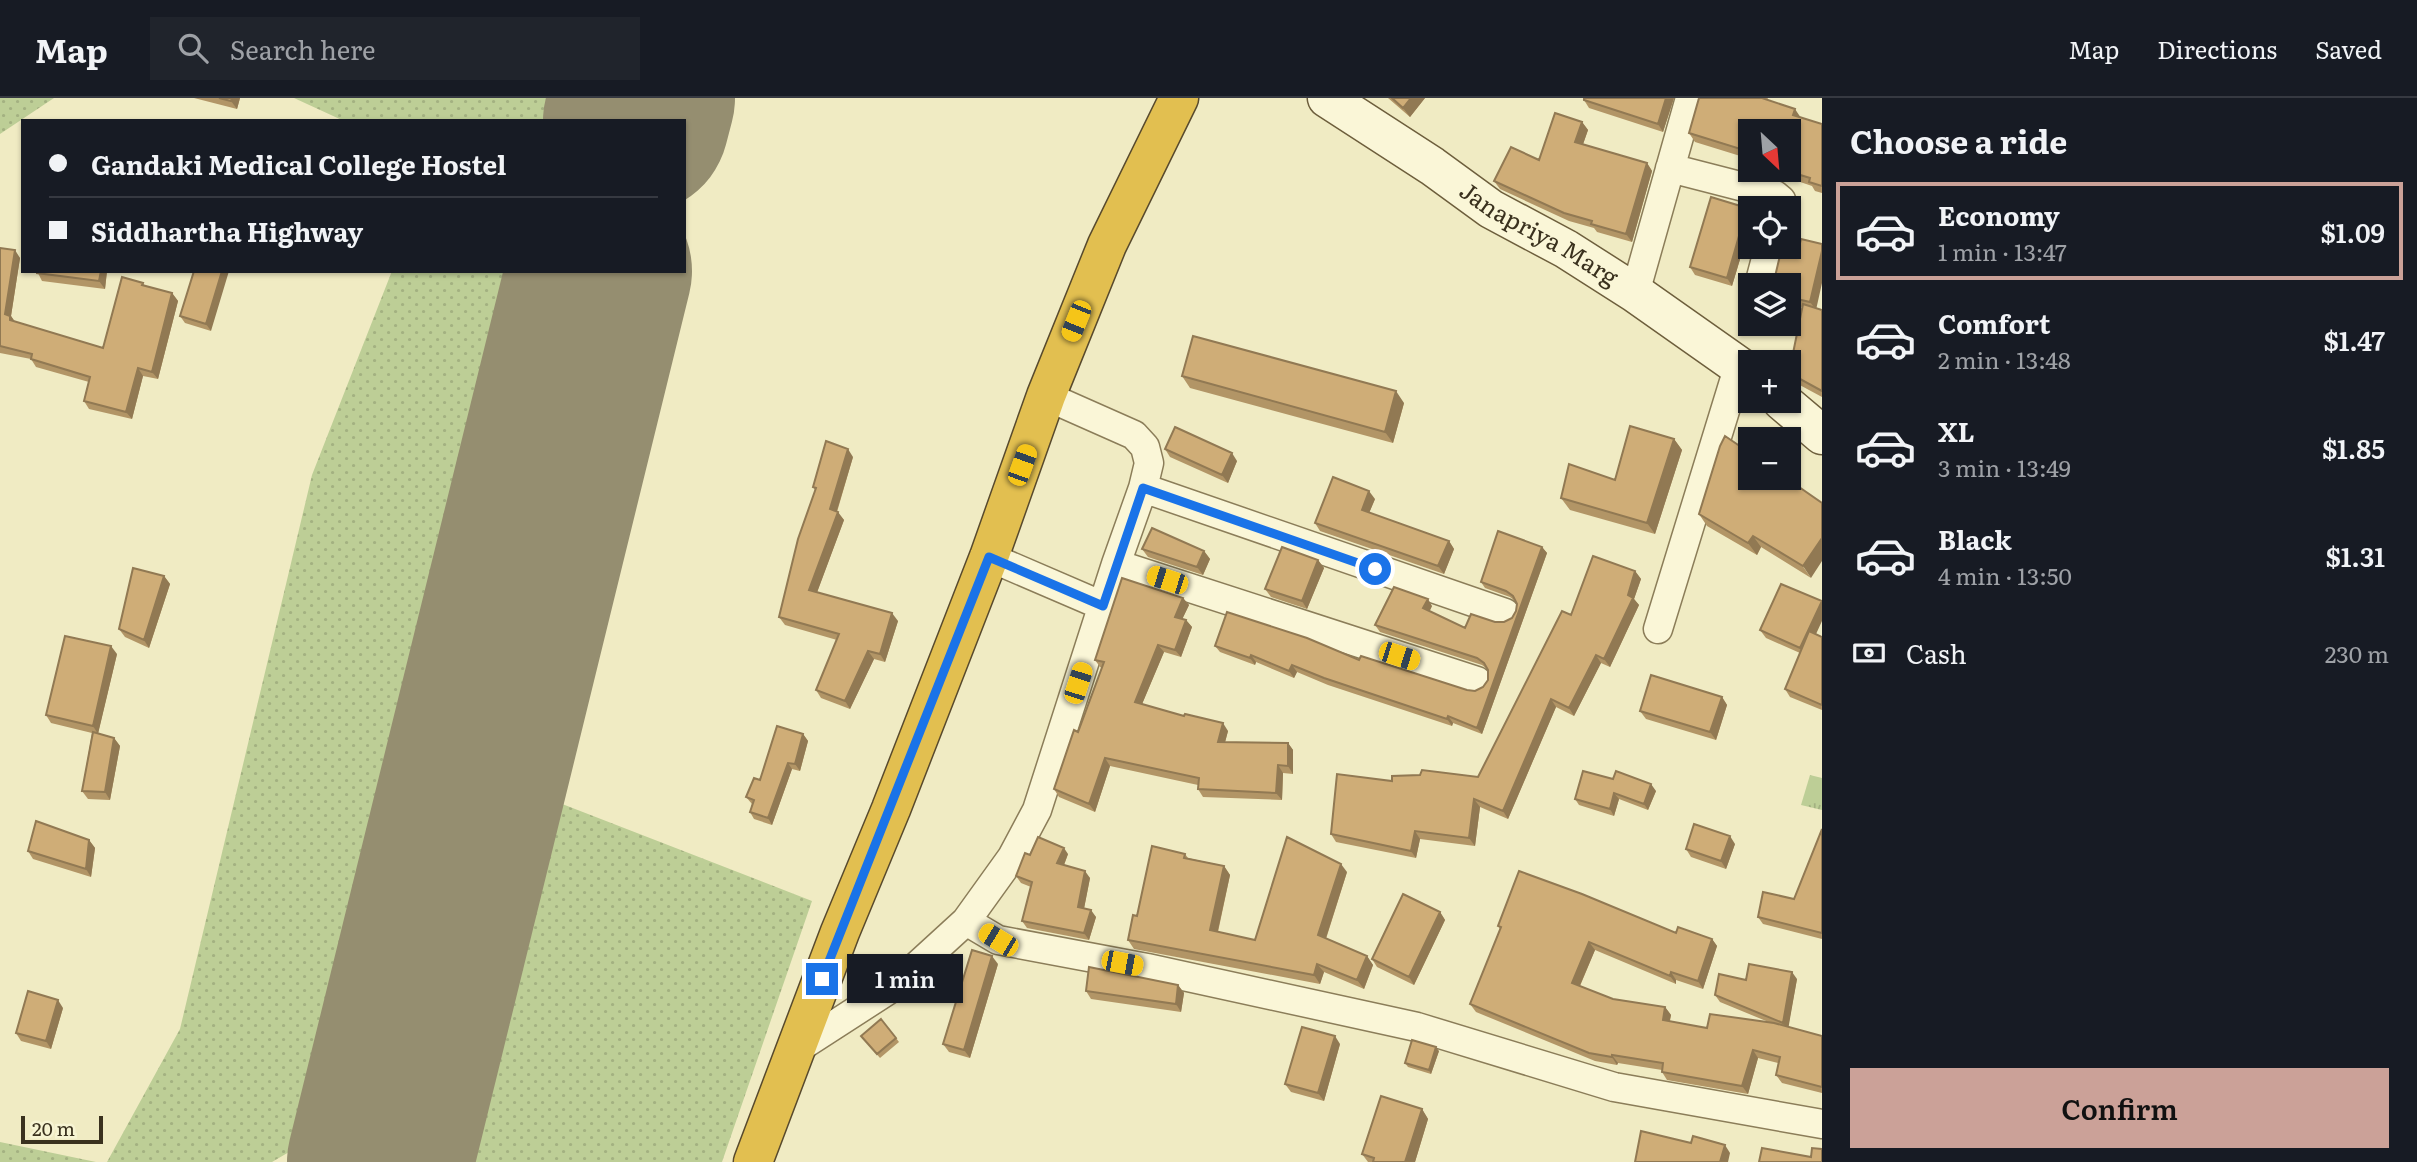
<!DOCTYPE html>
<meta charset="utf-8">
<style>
:root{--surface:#171b24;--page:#20242c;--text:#f1f3f6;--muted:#9ea1a6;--line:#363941;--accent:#cba198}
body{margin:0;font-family:Literata,serif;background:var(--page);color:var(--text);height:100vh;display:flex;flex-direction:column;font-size:26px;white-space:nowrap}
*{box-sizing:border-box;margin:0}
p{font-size:23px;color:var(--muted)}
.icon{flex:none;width:38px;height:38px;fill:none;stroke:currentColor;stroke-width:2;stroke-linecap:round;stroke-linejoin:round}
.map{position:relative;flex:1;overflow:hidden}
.side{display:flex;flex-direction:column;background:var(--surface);width:595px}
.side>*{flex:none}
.top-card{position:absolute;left:21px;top:21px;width:665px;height:154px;border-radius:0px;box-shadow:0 2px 5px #0004;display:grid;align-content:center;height:154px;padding:0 28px;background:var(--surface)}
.needle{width:46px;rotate:154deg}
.fabs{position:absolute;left:1738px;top:21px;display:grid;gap:14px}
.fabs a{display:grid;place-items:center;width:63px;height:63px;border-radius:0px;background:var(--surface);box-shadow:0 2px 5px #0004;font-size:35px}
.scale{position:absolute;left:21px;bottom:18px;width:82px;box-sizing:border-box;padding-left:7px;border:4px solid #3a311e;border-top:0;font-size:19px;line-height:24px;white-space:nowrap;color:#3a311e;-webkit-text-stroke:5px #f7f4d3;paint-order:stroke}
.end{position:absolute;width:32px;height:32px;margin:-16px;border:9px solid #1a73e8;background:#fff;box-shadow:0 0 0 4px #fff}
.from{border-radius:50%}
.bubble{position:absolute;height:49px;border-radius:0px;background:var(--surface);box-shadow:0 2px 5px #0004;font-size:23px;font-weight:600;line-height:49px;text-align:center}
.car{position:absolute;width:21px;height:42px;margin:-21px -10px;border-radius:9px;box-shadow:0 0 5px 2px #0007;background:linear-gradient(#f5c518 24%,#345 0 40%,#f5c518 0 76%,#345 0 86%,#f5c518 0)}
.top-card b{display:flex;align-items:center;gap:24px;height:66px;font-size:26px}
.top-card b+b{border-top:2px solid var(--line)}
.top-card i{width:18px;height:18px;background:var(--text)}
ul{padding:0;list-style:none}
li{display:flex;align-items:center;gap:21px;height:98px;margin:0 14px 10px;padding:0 14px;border:4px solid transparent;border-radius:0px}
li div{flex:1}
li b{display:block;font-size:26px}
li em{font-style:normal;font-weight:600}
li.on{border-color:var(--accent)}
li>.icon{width:63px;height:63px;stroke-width:1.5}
h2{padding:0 28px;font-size:32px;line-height:84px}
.pay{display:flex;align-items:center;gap:18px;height:77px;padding:0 28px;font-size:26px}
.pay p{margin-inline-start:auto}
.primary-button{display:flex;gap:14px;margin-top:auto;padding:14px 28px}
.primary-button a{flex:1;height:80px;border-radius:0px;background:var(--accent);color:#111;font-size:28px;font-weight:600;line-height:80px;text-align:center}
header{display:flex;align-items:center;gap:42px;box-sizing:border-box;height:98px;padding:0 35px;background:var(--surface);border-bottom:2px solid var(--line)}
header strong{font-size:33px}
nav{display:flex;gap:38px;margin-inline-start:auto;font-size:24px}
.search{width:490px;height:63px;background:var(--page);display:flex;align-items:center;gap:18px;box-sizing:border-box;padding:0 24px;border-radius:0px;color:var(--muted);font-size:26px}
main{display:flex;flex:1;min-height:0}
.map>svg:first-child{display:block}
.grass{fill:url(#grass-dots)}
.park{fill:url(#park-tufts)}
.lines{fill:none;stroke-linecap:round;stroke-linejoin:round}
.taxiway{stroke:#958e70;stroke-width:75}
.runway{stroke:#958e70;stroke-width:186}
.street-casing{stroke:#8b7d59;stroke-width:31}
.secondary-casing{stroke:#6d5e3c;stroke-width:41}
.highway-casing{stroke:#584a2d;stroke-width:41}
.street{stroke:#faf6d7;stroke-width:28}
.secondary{stroke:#faf6d7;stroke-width:38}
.highway{stroke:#e2bf50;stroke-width:38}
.wall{fill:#b29566}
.shaded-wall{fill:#917953}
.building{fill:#cfad77;stroke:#917953;stroke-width:2}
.route{stroke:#1a73e8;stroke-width:9}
.labels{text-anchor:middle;stroke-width:7;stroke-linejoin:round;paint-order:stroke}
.street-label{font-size:24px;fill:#3a311e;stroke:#f7f4d3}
</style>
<header>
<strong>Map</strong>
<div class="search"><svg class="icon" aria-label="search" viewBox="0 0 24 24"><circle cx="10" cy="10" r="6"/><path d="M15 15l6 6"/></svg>Search here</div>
<nav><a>Map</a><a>Directions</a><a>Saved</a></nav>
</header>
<main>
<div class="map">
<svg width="1822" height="1064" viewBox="0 0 1822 1064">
<defs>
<pattern id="grass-dots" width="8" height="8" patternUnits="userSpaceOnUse" patternTransform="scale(1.75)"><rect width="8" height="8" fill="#bdce96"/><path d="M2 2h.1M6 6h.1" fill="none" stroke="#a3b181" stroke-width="1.8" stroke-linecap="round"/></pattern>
<pattern id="park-tufts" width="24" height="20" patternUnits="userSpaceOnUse" patternTransform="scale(1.75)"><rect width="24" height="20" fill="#bdce96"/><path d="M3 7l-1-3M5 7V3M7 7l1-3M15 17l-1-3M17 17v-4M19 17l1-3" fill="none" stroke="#a3b181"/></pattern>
</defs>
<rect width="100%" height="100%" fill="#f0ebc3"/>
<!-- grass -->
<path class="grass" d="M0 0H54L0 36Z
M294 0H567L561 23H344Z
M392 173H523L301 1047 272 1064H107L180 931 312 377Z
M539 697 812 803 722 1064H449Z
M0 1044 96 1064H0Z"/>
<!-- park -->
<path class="park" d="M1810 677 1822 680V712L1801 707Z"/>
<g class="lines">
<!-- taxiway -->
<path class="taxiway" d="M348 1064 363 1050 393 1009"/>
<!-- runway -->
<path class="runway" d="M636 23 642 0
M380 1064 599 173"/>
<!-- street casing -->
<g class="street-casing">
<path id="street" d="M1670 70 1775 97 1781 102 1780 110
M1759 187 1769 149
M1635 195 1690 0
M1143 390 1505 515
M989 459 1103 508
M1116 466 1477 583
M1658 531 1739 267
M966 823 998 842 1147 870 1417 929 1614 989 1822 1026
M797 951 896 887 966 823 1012 759 1037 712 1116 466 1143 390 1149 365 1145 349 1134 337 1046 298"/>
</g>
<!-- secondary casing -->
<g class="secondary-casing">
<g id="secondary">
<path id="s1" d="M1327 0 1432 68 1491 111 1566 151 1635 195 1750 276"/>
<path d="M1782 303 1822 337"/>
</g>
</g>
<!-- highway casing -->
<g class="highway-casing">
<path id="highway" d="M753 1064 840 834 891 711 989 459 1046 298 1107 147 1179 0"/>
</g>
<!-- street -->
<use href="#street" class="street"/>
<!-- secondary -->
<use href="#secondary" class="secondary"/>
<!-- highway -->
<use href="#highway" class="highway"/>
</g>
<!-- wall -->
<path class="wall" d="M194 0H240L237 11Z
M1388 0H1425L1410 19Z
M1674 0 1663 34 1589 10 1584 2Z
M1699 0H1768L1767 2 1800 20 1822 26V95L1815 93 1812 88 1771 74 1769 72H1788L1750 33V61L1695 44 1689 35Z
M1582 24 1588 32 1583 46 1647 65 1652 73 1632 144 1597 134 1594 130 1569 123 1500 91 1494 83 1539 62Z
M1747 110 1750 113V128L1732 188 1695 177 1690 169Z
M1782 149 1816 210 1822 212V299L1796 285 1789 275 1802 209 1788 205V187Z
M0 150 20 160 11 218 14 223 103 250 143 185 145 188 172 195 178 203 158 281 143 278 132 321 89 311 84 303 89 284 36 269 31 261 0 255Z
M37 173H107L105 191 42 183Z
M194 173 211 233 185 225 180 218Z
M1182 278 1404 305 1393 345 1190 290Z
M1674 341 1682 352 1655 436 1570 412 1561 400 1615 382Z
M1720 348 1811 480 1761 449 1757 457 1707 428 1699 416Z
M1165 351 1237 363 1228 385 1170 359Z
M853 359 837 414 844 422 817 494 898 523 885 564 874 561 850 611 821 600 816 592 837 542 785 527 779 519 815 392 813 389Z
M1375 401 1369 415 1449 443 1454 451 1444 476 1320 433 1315 425Z
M1542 449 1547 455 1482 636 1453 625 1452 628 1328 587 1297 574 1294 580 1256 564 1255 567 1220 554 1215 548 1359 562 1467 592 1475 593 1483 589 1488 582 1487 571 1482 567 1380 534 1375 527 1432 508 1429 513 1465 530 1495 524H1504L1512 520 1516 513 1517 506 1515 503 1510 499 1485 490 1481 484Z
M1142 451 1204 453 1210 461 1203 477 1148 459Z
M1318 462 1324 470 1307 511 1271 499 1265 491Z
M1635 473 1641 481 1634 501 1639 507 1610 569 1601 565 1574 618 1556 609 1508 721 1480 709 1475 748 1420 741 1416 760 1336 744 1331 736 1392 683 1478 679 1571 517Z
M164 478 170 486 149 550 125 539 119 531Z
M1183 500 1189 507 1182 521 1186 522 1192 529 1181 559 1164 554 1142 606 1228 633 1225 644 1288 645 1293 652V676L1283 675 1282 702 1203 699 1198 691V687L1110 668 1095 714 1059 699 1054 691 1078 634 1102 570 1100 569 1095 562Z
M1760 532 1816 536 1822 539V612L1790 599 1785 591 1800 555 1766 540Z
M117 556 98 635 114 640 120 648 110 702 88 701 82 693 92 635 51 625 46 617Z
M1722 599 1727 607 1716 642 1646 621 1640 613Z
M803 636 808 643 800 673 792 671 772 727 754 721 750 714 752 706 746 699 760 682Z
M1583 673 1656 693 1648 712 1619 701 1614 718 1579 707 1575 701Z
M1822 731V841L1763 826 1758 819 1794 801Z
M89 742 95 750 91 779 33 761 28 753Z
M1735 746 1726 771 1691 759 1686 751Z
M1068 756 1064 767 1090 780 1084 810 1096 819 1089 842 1027 830 1022 823 1031 789 1021 785 1016 778 1030 757Z
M1185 756 1188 760 1224 768 1230 777 1218 834 1255 842 1347 774 1326 841 1367 858 1373 867 1364 891 1324 874 1320 886 1134 851 1128 842 1137 818Z
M1440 814 1445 822 1414 887 1377 869 1372 861Z
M1498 828 1676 835 1712 841 1717 848 1703 891 1676 882V886L1595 852 1580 888 1613 901 1665 909 1671 917 1670 923 1707 930 1771 925 1720 904 1715 897 1746 882 1797 881 1788 929 1822 938V995L1782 985 1776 977 1778 965 1758 960 1748 996 1667 982 1662 974V972L1618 965 1617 967 1595 963 1476 914 1470 906 1500 831Z
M998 866 970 960 949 954 943 946Z
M1178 887 1184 895 1181 914 1091 901 1086 893Z
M63 910 51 951 21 943 16 935Z
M861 938 896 940 899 944 880 960Z
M1340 946 1324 1003 1291 994 1285 986Z
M1439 953 1431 976 1408 969 1405 965Z
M1422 1011 1428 1021 1415 1064H1368L1362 1056Z"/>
<!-- shaded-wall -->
<path class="shaded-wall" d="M232 0H240L237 11 231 3Z
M1411 0H1425L1410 19 1403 10Z
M1666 0H1674L1663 34 1658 26Z
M1795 11 1801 20 1793 17Z
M1582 24 1588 32 1581 52 1575 44Z
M1647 65 1652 73 1632 144 1626 136Z
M1747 110 1750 113V128L1732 188 1727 180Z
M15 152 20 160 11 218 16 225 10 222 5 216Z
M1822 153V185L1816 212 1810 204Z
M101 173H107L105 191 99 183Z
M222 173H229L211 233 206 226Z
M172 195 178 203 158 281 152 274Z
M138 270 143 278 132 321 126 314Z
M1396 293 1404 305 1393 345 1385 334Z
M1674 341 1682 352 1655 436 1647 425Z
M848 351 853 359 835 419 830 411Z
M1232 355 1237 363 1228 385 1222 377Z
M1369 393 1375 401 1367 420 1362 412Z
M838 414 844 422 815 500 809 492Z
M1753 438 1761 449 1757 457 1748 445Z
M1822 440V463L1811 480 1803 468Z
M1449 443 1454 451 1444 476 1438 468Z
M1542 449 1547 455 1482 636 1477 630Z
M1204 453 1210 461 1203 477 1197 469Z
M1318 462 1324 470 1307 511 1302 503Z
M1635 473 1641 481 1634 501 1639 507 1610 569 1604 561Z
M164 478 170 486 149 550 144 542Z
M1183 500 1189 507 1180 526 1175 519Z
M1428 501 1432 508 1428 517 1423 510Z
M1822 503V523L1806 558 1800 550Z
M892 515 898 523 885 564 880 556Z
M1186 522 1192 529 1181 559 1175 552Z
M1158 547 1164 554 1140 611 1135 604Z
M111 548 117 556 98 636 93 628Z
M868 553 874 561 850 611 845 603Z
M1251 557 1256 564 1255 567 1250 560Z
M1596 557 1601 565 1574 618 1569 610Z
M1292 567 1297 574 1294 580 1289 573Z
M1722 599 1727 607 1716 642 1710 634Z
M1551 601 1556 609 1508 721 1503 713Z
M1448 618 1453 625 1452 628 1447 621Z
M1223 625 1228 633 1223 652 1218 644Z
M803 636 808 643 800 673 795 666Z
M114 640 120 648 110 702 105 694Z
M1288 645 1293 652V676L1288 668Z
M1105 660 1110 668 1095 714 1089 706Z
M788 665 792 671 772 727 768 720Z
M1278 667 1283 675 1282 702 1276 695Z
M1651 686 1656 693 1648 712 1644 706Z
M1614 695 1619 701 1614 718 1610 711Z
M1474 701 1480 709 1475 748 1469 740Z
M1415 733 1420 741 1416 760 1411 753Z
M1730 738 1735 746 1726 771 1721 763Z
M89 742 95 750 91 779 86 771Z
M1064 750 1068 756 1062 772 1057 765Z
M1341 766 1347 774 1324 846 1318 837Z
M1224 768 1230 777 1216 841 1210 832Z
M1085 773 1090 780 1083 816 1078 809Z
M1091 812 1096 819 1089 842 1084 835Z
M1440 814 1445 822 1414 887 1409 879Z
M1712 841 1717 848 1703 891 1698 883Z
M1589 844 1595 852 1578 892 1572 885Z
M992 858 998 866 970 960 964 952Z
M1367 858 1373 867 1364 891 1357 882Z
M1317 866 1324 874 1320 886 1314 877Z
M1671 874 1676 882V886L1670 878Z
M1792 874 1797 881 1788 932 1783 925Z
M1178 887 1184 895 1181 914 1176 906Z
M58 902 63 910 51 951 46 943Z
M1665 909 1671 917 1668 929 1663 922Z
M1335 938 1340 946 1324 1003 1318 995Z
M1436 949 1439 953 1431 976 1429 972Z
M1753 952 1758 960 1748 996 1742 988Z
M1612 957 1618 965 1617 967 1612 959Z
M1422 1011 1428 1021 1415 1064H1405Z
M1725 1047 1730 1055 1728 1064H1720Z"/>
<!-- building -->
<path class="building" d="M219 0H232L231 3Z
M1392 0H1411L1403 10Z
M1584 0H1666L1658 26 1584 2Z
M1699 0H1762L1795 11 1793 17 1822 26V88L1809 84 1810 80 1784 72H1788V33H1750V54L1689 35Z
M1555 15 1582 24 1575 44 1647 65 1626 136 1591 126 1592 123 1564 115 1494 83 1511 49 1539 62Z
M1711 99 1747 110 1727 180 1690 169Z
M1801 141 1822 146V153L1810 204 1788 199V187H1773L1782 149 1798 153Z
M0 150 15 152 5 216 10 218V222L103 250 122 179 143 185 142 187 172 195 152 274 138 270 126 314 84 303 90 279 31 261 32 256 0 248Z
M37 173H101L99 183 37 175Z
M194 173H222L206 226 180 218Z
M1803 206 1822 212V293L1789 275Z
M1193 238 1396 293 1385 334 1182 278Z
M1630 328 1674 341 1647 425 1561 400 1569 366 1615 382Z
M1175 329 1232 355 1222 377 1165 351Z
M1725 338 1750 355V380H1786L1822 405V440L1803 468 1753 438 1748 445 1699 416 1720 348Z
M826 343 848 351 830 411 838 414 809 492 892 515 880 556 868 553 845 603 816 592 839 536 779 519 798 441 816 390 813 389Z
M1333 379 1369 393 1362 412 1449 443 1438 468 1315 425Z
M1152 430 1204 453 1197 469 1142 451Z
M1498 433 1542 449 1477 630 1448 618 1447 621 1324 580 1292 567 1289 573 1251 557 1250 560 1215 548 1227 514 1307 540 1359 562 1361 558 1467 592 1475 593 1483 589 1488 582V572L1484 565 1477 560 1375 527 1394 489 1428 501 1423 510 1465 530 1471 516 1495 524H1504L1512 520 1516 513 1517 506 1513 498 1506 493 1481 484Z
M1282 449 1318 462 1302 503 1265 491Z
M1593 458 1635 473 1628 497 1633 500 1604 561 1596 557 1569 610 1551 601 1503 713 1474 701 1469 740 1415 733 1411 753 1331 736 1337 676 1392 683V678L1420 677 1422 672 1478 679 1562 513 1571 517Z
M133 470 164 478 144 542 119 531Z
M1122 480 1183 500 1175 519 1186 522 1175 552 1158 547 1135 604 1184 618 1185 616 1223 625 1218 644 1288 645V668L1278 667 1276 695 1198 691 1199 680 1105 660 1089 706 1054 691 1074 632 1078 634 1104 564 1095 562Z
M1781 486 1822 503 1800 550 1760 532Z
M1809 533 1822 539V607L1785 591Z
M65 538 111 548 93 628 46 617Z
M1651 577 1722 599 1710 634 1640 613Z
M777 628 803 636 795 666 788 665 768 720 750 714 754 702 746 699 754 680 760 682Z
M93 634 114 640 105 694 82 693Z
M1583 673 1613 681 1616 673 1651 686 1644 706 1614 695 1610 711 1575 701Z
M36 723 89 742 86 771 28 753Z
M1694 726 1730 738 1721 763 1686 751Z
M1822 731V835L1758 819 1763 794 1794 801Z
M1038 739 1064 750 1057 765 1085 773 1078 809 1091 812 1084 835 1022 823 1032 784 1016 778 1025 755 1030 757Z
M1287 739 1341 766 1318 837 1367 858 1357 882 1317 866 1314 877 1128 842 1133 817 1137 818 1152 748 1185 756 1184 760 1224 768 1210 832 1255 842Z
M1519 773 1582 796 1676 835 1678 829 1712 841 1698 883 1671 874 1670 878 1589 844 1572 885 1613 901 1665 909 1663 922 1707 930 1710 916 1774 925 1822 938V989L1776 977 1780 959 1753 952 1742 988 1662 974 1663 965 1612 957V959L1589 955 1470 906 1501 829 1498 828Z
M1403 796 1440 814 1409 879 1372 861Z
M972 852 992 858 964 952 943 946Z
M1749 866 1792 874 1783 925 1715 897 1719 876 1746 882Z
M1089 869 1178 887 1176 906 1086 893Z
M28 893 58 902 46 943 16 935Z
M881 921 896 940 877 956 861 938Z
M1302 929 1335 938 1318 995 1285 986Z
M1412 942 1436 949 1429 972 1405 965Z
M1381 998 1422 1011 1405 1064H1373L1374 1060 1362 1056Z
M1641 1033 1691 1045 1693 1038 1725 1047 1720 1064H1635Z
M1762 1050 1811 1059 1812 1050 1822 1051V1064H1759Z"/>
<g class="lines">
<!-- route -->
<path class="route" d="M822 881 989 459 1103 508 1143 390 1375 471"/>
</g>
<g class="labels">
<!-- street labels -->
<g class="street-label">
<text dy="8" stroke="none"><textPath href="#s1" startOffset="252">Janapriya Marg</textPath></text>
</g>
</g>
</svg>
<div class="fabs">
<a><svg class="needle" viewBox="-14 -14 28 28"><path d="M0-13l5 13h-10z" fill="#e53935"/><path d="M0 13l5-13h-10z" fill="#9ea1a6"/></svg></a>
<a><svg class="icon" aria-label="locate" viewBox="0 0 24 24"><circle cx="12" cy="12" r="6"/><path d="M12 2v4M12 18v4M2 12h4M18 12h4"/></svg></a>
<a><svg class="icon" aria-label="layers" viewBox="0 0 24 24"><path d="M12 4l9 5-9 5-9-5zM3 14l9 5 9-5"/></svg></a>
<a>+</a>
<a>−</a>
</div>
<div class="scale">20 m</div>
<i class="end from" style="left:1375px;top:471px"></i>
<i class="end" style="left:822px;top:881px"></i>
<div class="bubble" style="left:847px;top:856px;width:116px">1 min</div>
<i class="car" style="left:1076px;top:223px;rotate:202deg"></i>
<i class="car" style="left:1022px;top:367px;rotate:20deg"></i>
<i class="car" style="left:1167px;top:482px;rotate:288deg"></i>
<i class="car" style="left:1399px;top:558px;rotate:108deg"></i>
<i class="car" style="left:1078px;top:585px;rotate:18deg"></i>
<i class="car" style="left:998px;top:842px;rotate:301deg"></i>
<i class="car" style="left:1122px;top:865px;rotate:101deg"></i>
<div class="top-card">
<b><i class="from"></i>Gandaki Medical College Hostel</b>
<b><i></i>Siddhartha Highway</b>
</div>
</div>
<section class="side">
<h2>Choose a ride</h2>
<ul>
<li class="on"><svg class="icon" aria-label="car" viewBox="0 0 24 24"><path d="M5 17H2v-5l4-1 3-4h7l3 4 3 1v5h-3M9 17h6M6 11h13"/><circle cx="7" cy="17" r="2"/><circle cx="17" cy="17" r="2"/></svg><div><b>Economy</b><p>1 min · 13:47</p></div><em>$1.09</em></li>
<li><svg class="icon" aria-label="car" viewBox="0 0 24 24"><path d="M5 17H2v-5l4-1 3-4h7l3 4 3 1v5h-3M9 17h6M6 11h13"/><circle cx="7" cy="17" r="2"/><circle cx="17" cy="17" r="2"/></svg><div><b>Comfort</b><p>2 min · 13:48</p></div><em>$1.47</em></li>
<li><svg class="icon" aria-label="car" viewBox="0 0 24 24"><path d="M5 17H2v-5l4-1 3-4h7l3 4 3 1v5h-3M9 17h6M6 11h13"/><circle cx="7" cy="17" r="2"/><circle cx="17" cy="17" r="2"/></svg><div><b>XL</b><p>3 min · 13:49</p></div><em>$1.85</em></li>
<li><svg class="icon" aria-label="car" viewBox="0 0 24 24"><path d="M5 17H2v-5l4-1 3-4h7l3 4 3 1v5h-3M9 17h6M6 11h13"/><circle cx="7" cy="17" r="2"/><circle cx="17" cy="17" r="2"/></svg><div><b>Black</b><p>4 min · 13:50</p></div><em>$1.31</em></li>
</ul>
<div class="pay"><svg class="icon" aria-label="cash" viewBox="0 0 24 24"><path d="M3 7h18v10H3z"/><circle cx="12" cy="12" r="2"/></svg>Cash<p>230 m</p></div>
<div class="primary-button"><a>Confirm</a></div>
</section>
</main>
